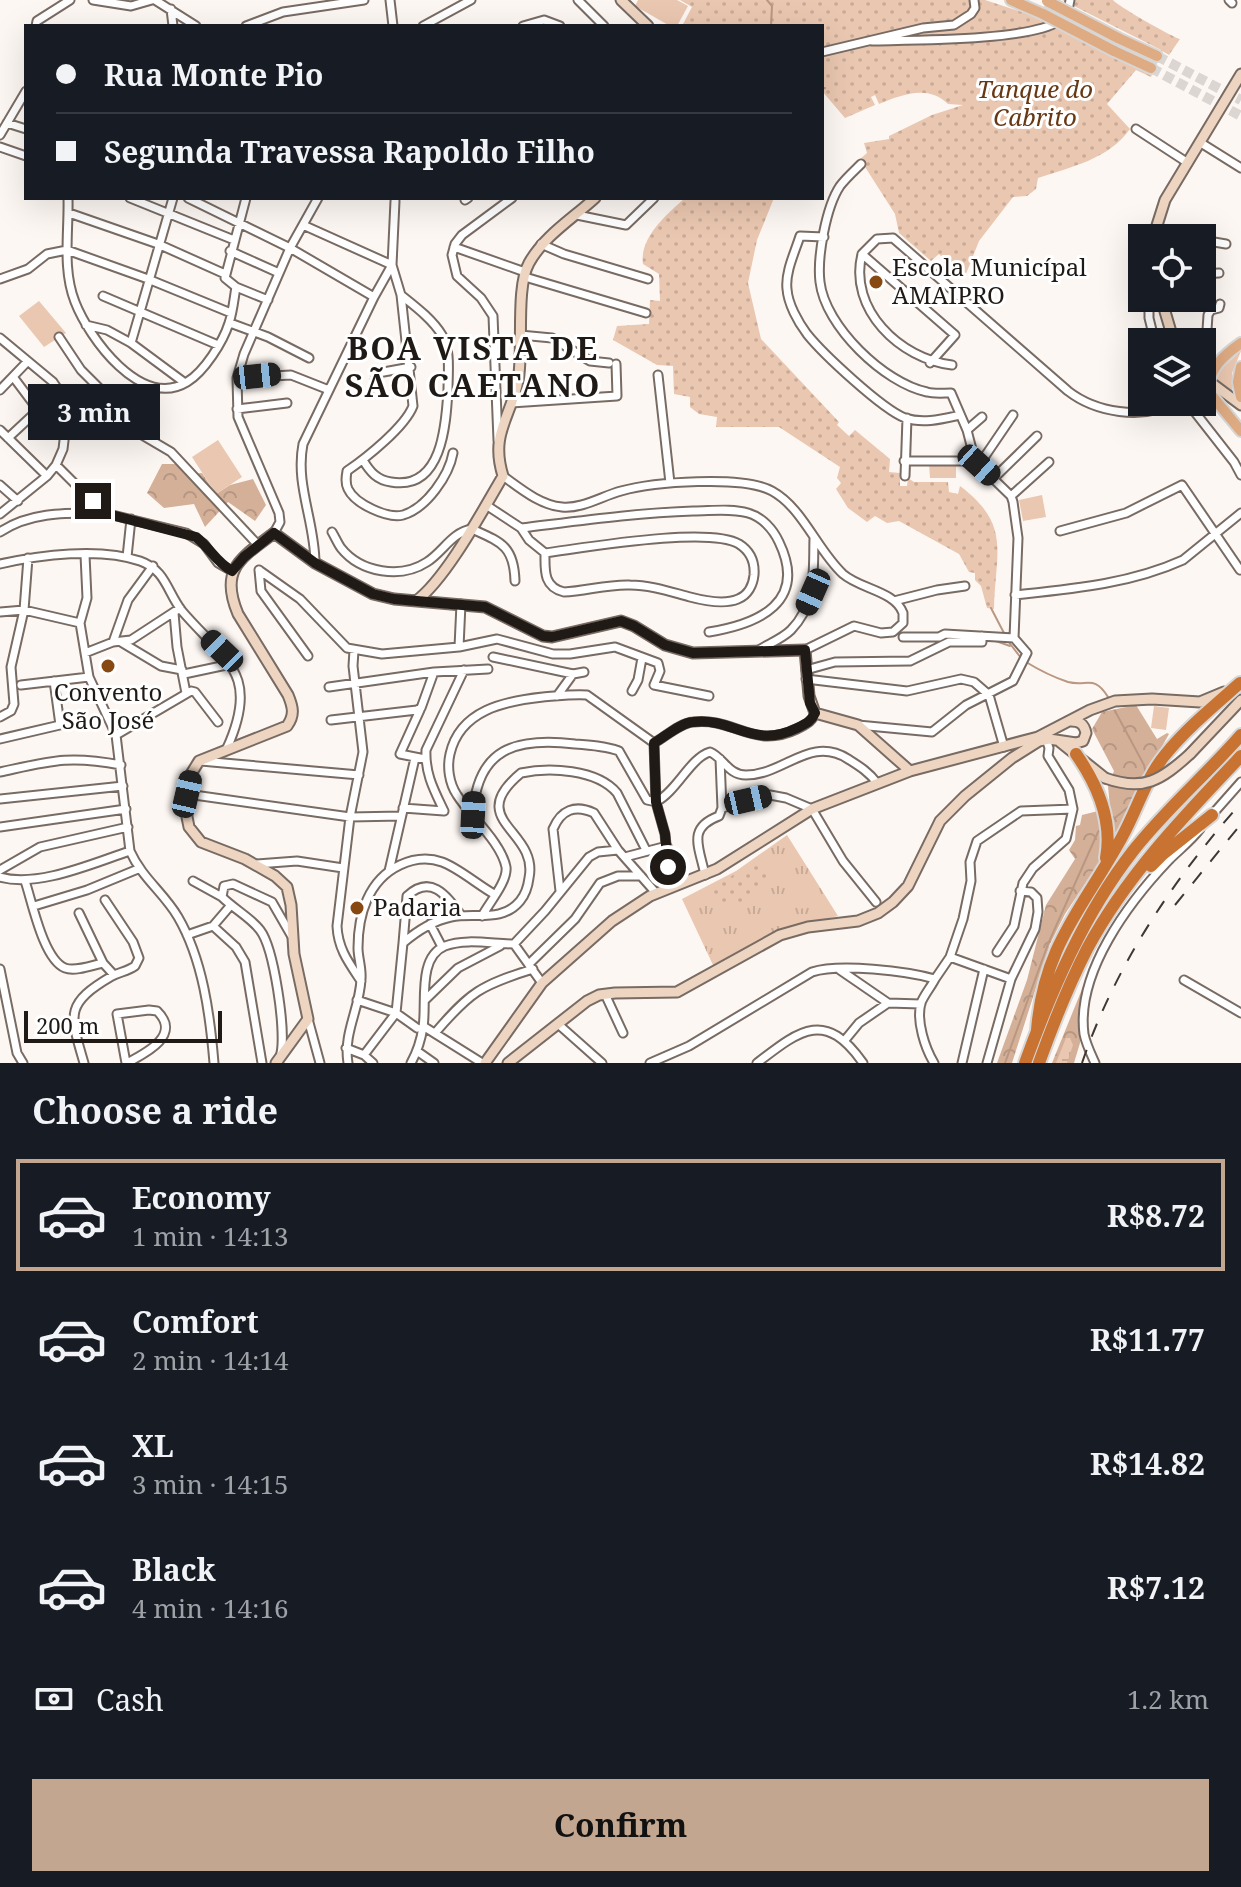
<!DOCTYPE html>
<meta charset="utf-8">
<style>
:root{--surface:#171b24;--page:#242831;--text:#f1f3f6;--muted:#9ea1a6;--line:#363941;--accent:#c2a68f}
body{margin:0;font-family:"Noto Serif",serif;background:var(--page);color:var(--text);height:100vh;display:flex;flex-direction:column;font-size:30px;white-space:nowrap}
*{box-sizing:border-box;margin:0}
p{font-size:26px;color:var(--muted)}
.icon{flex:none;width:44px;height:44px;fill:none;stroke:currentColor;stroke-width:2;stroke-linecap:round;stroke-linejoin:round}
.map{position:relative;height:1063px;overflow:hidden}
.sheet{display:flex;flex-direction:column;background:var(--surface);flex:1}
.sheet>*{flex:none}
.hud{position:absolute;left:24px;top:24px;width:800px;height:176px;border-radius:0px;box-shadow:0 8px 32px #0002;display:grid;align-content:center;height:176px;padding:0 32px;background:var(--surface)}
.fabs{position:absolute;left:1128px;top:224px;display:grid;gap:16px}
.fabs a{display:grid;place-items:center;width:88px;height:88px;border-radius:0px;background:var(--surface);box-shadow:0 8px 32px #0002;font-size:40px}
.scale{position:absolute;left:24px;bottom:20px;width:198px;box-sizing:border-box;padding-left:8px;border:4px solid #1f1a16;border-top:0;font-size:22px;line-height:28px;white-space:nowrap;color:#1f1a16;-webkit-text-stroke:6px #fff;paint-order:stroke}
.end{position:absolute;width:36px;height:36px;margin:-18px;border:10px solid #1f1a16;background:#fff;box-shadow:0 0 0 4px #fff}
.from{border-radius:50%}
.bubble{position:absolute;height:56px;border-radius:0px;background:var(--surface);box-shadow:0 8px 32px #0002;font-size:26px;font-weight:700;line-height:56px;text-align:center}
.car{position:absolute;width:24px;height:48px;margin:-24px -12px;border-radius:10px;box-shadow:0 0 6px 2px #0007;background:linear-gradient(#222 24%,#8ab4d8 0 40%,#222 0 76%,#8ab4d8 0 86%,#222 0)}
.hud b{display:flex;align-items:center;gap:28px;height:76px;font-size:30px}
.hud b+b{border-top:2px solid var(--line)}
.hud i{width:20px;height:20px;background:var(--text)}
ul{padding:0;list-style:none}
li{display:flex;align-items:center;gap:24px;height:112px;margin:0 16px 12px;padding:0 16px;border:4px solid transparent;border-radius:0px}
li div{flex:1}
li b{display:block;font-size:30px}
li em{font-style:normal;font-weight:700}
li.current{border-color:var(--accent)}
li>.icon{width:72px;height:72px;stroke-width:1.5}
h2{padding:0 32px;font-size:36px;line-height:96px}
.pay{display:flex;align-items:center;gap:20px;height:88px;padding:0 32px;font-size:30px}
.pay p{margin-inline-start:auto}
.button{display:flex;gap:16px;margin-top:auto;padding:16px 32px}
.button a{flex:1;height:92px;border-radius:0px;background:var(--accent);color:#111;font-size:32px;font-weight:700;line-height:92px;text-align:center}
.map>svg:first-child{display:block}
.grass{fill:url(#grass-tufts)}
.forest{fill:url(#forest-crowns)}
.wetland{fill:url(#wetland-marsh)}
.park{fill:url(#park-dots)}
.pitch{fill:#eac7b0}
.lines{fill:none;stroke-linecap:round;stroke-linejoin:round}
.stream{stroke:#b99781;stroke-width:2}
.primary-tunnel{stroke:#dcd6d2;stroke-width:10;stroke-dasharray:10 5;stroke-linecap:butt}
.street-casing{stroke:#786b63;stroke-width:11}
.secondary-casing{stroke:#786b63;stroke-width:13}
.primary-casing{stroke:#d7d6d5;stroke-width:14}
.highway-casing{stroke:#d7d6d5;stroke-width:16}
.street{stroke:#fff;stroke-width:7}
.secondary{stroke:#eed5c1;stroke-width:9}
.primary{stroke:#deab83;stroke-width:10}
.highway{stroke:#c87331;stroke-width:12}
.rail{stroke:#3e3935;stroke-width:2;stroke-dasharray:14 14;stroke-linecap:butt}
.secondary-bridge-casing{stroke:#786b63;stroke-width:13;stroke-linecap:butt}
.primary-bridge-casing{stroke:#d7d6d5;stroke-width:14;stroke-linecap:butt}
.secondary-bridge{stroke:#eed5c1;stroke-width:9}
.primary-bridge{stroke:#deab83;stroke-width:10}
.route{stroke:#1f1a16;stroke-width:10}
.poi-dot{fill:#884811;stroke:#fff;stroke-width:3}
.labels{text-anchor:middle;stroke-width:6;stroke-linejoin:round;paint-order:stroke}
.park-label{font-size:24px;font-style:italic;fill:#673814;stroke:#fff}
.poi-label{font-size:24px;fill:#1f1a16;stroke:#fff;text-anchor:start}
.district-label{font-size:32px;font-weight:bold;letter-spacing:2px;fill:#1f1a16;stroke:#fff}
</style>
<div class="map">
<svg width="1241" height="1063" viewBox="0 0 1241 1063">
<defs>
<pattern id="grass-tufts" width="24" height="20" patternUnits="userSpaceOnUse" patternTransform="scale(2)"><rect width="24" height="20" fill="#eac7b0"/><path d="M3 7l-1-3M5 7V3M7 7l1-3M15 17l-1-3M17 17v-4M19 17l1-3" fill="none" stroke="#c8aa97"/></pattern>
<pattern id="forest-crowns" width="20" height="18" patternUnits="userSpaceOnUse" patternTransform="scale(2)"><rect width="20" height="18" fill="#d4b099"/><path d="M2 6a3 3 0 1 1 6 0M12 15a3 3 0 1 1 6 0" fill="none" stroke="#b69783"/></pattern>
<pattern id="wetland-marsh" width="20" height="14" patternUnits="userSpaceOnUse" patternTransform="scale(2)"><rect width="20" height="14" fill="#eac7b0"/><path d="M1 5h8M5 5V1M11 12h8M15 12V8" fill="none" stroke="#c8aa97"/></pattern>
<pattern id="park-dots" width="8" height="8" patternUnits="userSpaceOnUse" patternTransform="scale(2)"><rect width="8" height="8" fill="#eac7b0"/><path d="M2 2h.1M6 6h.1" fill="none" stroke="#c8aa97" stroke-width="1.8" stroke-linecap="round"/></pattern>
</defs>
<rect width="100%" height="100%" fill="#fdf7f3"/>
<!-- grass -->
<path class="grass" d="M1241 351 1232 373V391L1216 379 1221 369Z
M787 835 838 916 771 933 713 965 682 899 736 871Z"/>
<!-- forest -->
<path class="forest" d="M162 464H184L192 474 202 473 216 494 230 485 253 479 266 505 255 521 228 502 205 527 194 504 164 508 147 493Z
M1136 705 1157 739 1167 733 1169 734 1150 768 1141 777 1138 790 1116 837 1065 914 1050 944 1012 1063H997L1027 980 1046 905 1075 859 1069 850 1075 840 1076 826 1080 825 1082 815 1110 808 1108 786 1114 771 1092 729 1102 712Z
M1091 967 1093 970 1082 1001 1080 1043 1074 1063H1052Z"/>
<!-- wetland -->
<path class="wetland" d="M1066 1038H1070L1073 1045 1067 1063H1056Z"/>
<!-- park -->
<path class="park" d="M680 0H985L1028 14 1150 75 1161 50 1062 0H1113C1116 5 1172 37 1180 39L1169 55 1162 51 1151 77 1136 70 1107 104 1130 129C1109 159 1071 167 1038 178L1036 189 1027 196 1013 197 979 241 964 279 939 254 931 261 899 233 895 214 860 159 867 153 864 143 889 139V136L932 115 963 105 948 104C928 84 901 95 879 104L875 95 871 97 875 105 845 118 822 91V26H682L692 7Z
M685 198H774L757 240 748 283 761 339 839 422 837 425 849 436 855 430 890 459 889 472 900 473V486H907L908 478 914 482H948L949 492 958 494 960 486C1012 525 995 553 994 609L987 608 981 586 975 580V573L969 572 959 554 899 521 887 523 875 516 867 522 848 508 836 489 841 483 837 478 840 467 779 427H716L717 417 699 414 690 407V397L674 394 673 366 657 365 613 340 617 326 649 324 650 300 660 301 659 274 643 264C639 238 667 214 685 198Z
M760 857 770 873C760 901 748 905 719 902L711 890Z"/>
<!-- pitch -->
<path class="pitch" d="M638 0H677L688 6 677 26H670L635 6Z
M39 301 66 333 44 347 19 316Z
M218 440 242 477 216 494 192 457Z
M929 464H956V478H930Z
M1042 495 1046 517 1023 521 1019 500Z
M1154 706 1169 708 1166 730 1151 728Z
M816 885 823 898 799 910 792 898Z"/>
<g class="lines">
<!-- stream -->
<path class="stream" d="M767 0 772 6 771 26
M822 89 825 88
M991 608 1005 635
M993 640 1010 646
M1008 641 1021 658
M1026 662C1039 670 1053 677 1068 682 1087 687 1094 674 1108 697
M1115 711 1144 765 1146 774
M1111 821 1131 805
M1005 1063 1048 944 1098 832 1103 827"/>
<!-- primary-tunnel -->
<path class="primary-tunnel" d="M1157 56 1241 100
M1151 68 1241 116"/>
<!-- street casing -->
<g class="street-casing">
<path id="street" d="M93 0 131 6 152 0
M155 0 196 26
M390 0 393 26
M578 0 604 26
M1229 0 1232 3
M171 9 173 26
M36 26 37 21 70 0
M246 26 283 12 364 0
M423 26 471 0
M523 26 544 20 560 26
M872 41C912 40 1029 41 1059 21 1066 16 1069 9 1070 0
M822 52 923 28 954 25 971 14 975 8 974 0
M7 123 26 129
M1136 129 1188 163
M0 135 26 91
M1201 143 1241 168
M0 147 26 156
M68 198C69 232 62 269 75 302 89 338 141 410 187 382 204 372 223 342 229 323 233 312 234 298 236 287
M130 198 234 240
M173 198 131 343 185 383
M188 198 290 248 374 297
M246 198 225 278 236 287 268 300
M465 200 468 198
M69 213 158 244 225 274
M577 215 626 225 654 198
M303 225 392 265
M1154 230 1189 238
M824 237 800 236C795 252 785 272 787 289 788 304 798 322 807 334 823 354 882 409 905 418 923 424 942 419 960 415
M1202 240 1226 244
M541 244 564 254 648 279
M454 247 525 272
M230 251 279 273
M862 254 877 239 893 238 1068 391C1095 412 1143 421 1173 402
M862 254C848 309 900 359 952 365
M862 254 955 335 930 363
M392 265 401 295
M1202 274 1219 273
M525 277 646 313
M0 279 28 269 47 254 67 250 148 279 231 313
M103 296 218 345
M1149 298V318L1155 342
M230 323 268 337 309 358
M86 325 107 330 131 343
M520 335 552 338 590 361 609 363
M59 337 81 370 108 397 123 419 137 432 171 452 258 545
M0 338 53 382 64 398 67 415 63 449 56 465 47 476 0 514
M1205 372 1202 345H1206L1208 315 1211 310 1219 308 1220 304
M658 375 670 483
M14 378 38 410
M237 378 291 375 329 390
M0 390 27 362
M377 390 375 380 378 373 411 367
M1187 402 1234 462 1241 475
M511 403 617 396 616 364
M237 409 287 403
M0 430 47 476
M967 430 982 417
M8 438 38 410 64 398
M498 440 493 316 481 298 457 276 452 255 455 244 462 235 512 198
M363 460C370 472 377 480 391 482 442 491 446 425 448 390 448 372 451 350 442 335 432 319 416 307 401 295L413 406C405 427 366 458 347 471 346 477 345 483 348 489 355 504 388 519 403 515 427 508 449 475 453 453
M904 461H975
M56 465 104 513 186 533 204 544 218 563 232 571
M979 465 1013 415
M503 476C521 489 540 505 562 507 582 509 602 496 621 491 653 482 743 475 772 491 803 508 817 550 843 574 860 589 895 591 903 613V623L893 632 881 633 854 626 805 650
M905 476 907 418
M994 478 1037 436
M0 485 18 501
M1011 496 1049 462
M486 505 521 528 529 540 545 553C584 548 708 526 739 544 750 551 755 562 754 575 753 585 748 595 738 599 724 605 705 601 690 597 671 592 651 585 630 585 608 584 586 591 564 592 543 587 545 570 545 553
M521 528C579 521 635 513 693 511 711 511 731 508 748 513 762 517 773 529 779 542 808 602 759 624 709 632
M1060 531 1126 513 1182 485 1240 570
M0 532C31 511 69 513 104 513
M332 532C335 537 338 544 341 548 361 573 401 579 427 562 443 552 452 532 472 529 501 542 514 546 515 581
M274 533 280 522 279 513 238 417 237 378 244 354 290 248 318 198
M85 555 87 598 80 623 89 677 116 735 130 851C142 878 164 893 178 917 203 960 210 1015 214 1063
M127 557 131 519
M315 563C315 522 295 485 303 444L374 297 392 265 395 201
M0 564C40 555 100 547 140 561 166 570 167 592 182 611 225 661 261 673 227 748
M259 570 300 599 347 648 382 654 459 647 497 639 553 654H570L615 647 658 663 660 671 654 685 709 696
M259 570 261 591 308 656
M1015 595C1072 589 1130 584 1183 560L1241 513
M894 601 937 590 965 586
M0 612 24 610 80 623
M174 613 177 647 186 693
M903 637H939L945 634 1014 638
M113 642 128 600 153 566
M121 642 161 666 182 670
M459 647 461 604
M354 650 353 666 363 752 350 817 337 926C338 949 349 963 361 981
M757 651C768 644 782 639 791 630 817 603 813 572 814 538
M85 653 113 642 131 640 180 608
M493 657 573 674 584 672
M806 670 835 662 910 661 949 642H982V636
M184 674 231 664
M806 679 907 691 961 679 974 682 989 695 1004 747
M21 685 89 677
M329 687 434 672 488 669
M632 691 638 680 642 658
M557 696 573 674
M420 710 400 754 425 759
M0 717 11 711 14 704 11 667 24 610 28 558
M331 720 417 710 421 708 434 672
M858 725 932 732 966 705 1013 681 1027 653 1014 638 1018 538 1013 502 1011 496 975 461 967 430 951 393C943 393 934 394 927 392 884 383 825 326 820 282 817 257 826 207 840 186 846 178 854 171 861 164
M116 735 191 691 195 692 218 722
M0 739 60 725 54 681
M654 743C665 737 680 723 693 722 735 717 753 750 797 729 806 724 812 722 815 713
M654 743 656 802 665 834 670 888
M720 759 722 808
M201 761 359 775
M0 772C51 761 68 755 121 765
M187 794 350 817 401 816
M0 799 123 786
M656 802C677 791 690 758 710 752 724 758 728 775 746 775 784 775 810 735 848 759 859 766 869 772 877 783
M403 808 444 811
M722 808 770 795 786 798 812 809 843 861 876 902
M444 811C434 790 425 774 426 750L464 670
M473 814C477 748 516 737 575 744 590 745 605 746 619 751L647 800 656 802
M1210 817 1241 782
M0 827 126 809
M625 857 667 846
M257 864 297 861 343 868
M0 870 40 847 128 827
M389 871 415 758
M705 875C699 846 687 828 719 816L722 808
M0 877C38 888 93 863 130 851
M25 881C32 901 43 959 65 968 75 972 93 965 103 963
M193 881 222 897
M560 891 553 829C561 810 575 804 594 813L618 850 656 893
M34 906 87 890 138 869
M79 913 103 963 114 975
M482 916C489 903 508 881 506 867 501 842 470 816 457 795 449 783 447 767 450 754 460 710 505 701 543 697 558 696 572 694 587 695L654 743
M430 924 442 947
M213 926 236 947 245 962 262 1063
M187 935 213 926 231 905
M403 943 407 896C431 874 446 895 461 915
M514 944 542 983
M997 952 1014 926 1023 883 1033 868 1066 839 1073 809 1069 790 1048 756 1049 748 1046 739
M950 957 1011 979
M529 964 575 919 600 883 618 876H641
M0 969 17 1053 23 1063
M840 970 888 1003
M935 979 950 957 963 919 971 881 970 862 977 841 1021 811 1073 809
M1184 980 1241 1013
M605 994 623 1033
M357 1000 396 1013 417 1028
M425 1000 458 968 500 946
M308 1019 320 1063
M558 1024 602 1063
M423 1026 482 1063
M435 1033C470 992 481 985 533 969
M845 1040 859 1023 888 1003 921 1004
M346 1048 364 1055 373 1063
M417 1051 434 1063
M281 1053C286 1030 274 948 260 930 250 917 234 909 222 897L224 886 233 884 272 902 291 935
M364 1055 396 1013 403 943C417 931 432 921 451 917 475 912 502 923 520 901 525 895 528 886 529 878 539 830 463 821 521 773 549 767 597 769 617 793L646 850
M84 1063C70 1015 64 1004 112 976 120 972 128 971 135 966L139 958 133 942 105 900
M126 1063 117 1014 149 1010 157 1011C182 1035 146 1053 127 1063
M348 1063C343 1033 360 1008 361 979 362 968 358 958 358 948 358 915 368 880 400 865 413 859 428 857 442 862 457 867 478 885 494 894
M411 1063C417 1052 421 1040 423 1027 427 1004 417 957 445 946 465 938 493 944 514 944L545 911 589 857 598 852 618 850
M650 1063 689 1046 812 972C839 963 907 971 935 979 931 987 924 995 921 1003 916 1021 925 1048 934 1063
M757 1063C800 1030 825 1009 863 1063
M962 1063 984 969
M987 1063 1011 979 1035 929 1038 912 1037 898 1031 892 1020 891
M1095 1063C1091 1054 1086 1044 1084 1034 1076 972 1129 902 1169 860 1180 849 1191 841 1200 829"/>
</g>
<!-- secondary casing -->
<g class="secondary-casing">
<path id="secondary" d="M621 0 648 26
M1153 238 1165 200 1241 74
M1161 298 1174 342
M1202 376 1241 405
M416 601C446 579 483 510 503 476 490 434 510 419 518 381 524 351 515 288 529 263 544 236 572 219 595 198
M1060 742 1105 778
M1190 754 1241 700
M276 1063 308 1019 294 954 291 905 287 887 275 876 245 859 201 842 189 827 187 817V794L191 774 199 761 287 726C295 715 293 707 288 695L238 614C219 569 241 558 274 533L315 563 373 594 394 599 485 607 543 636 552 637 621 621 634 626 665 645 693 653 805 650 809 696 815 713 858 725 910 771
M485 1063 542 983 612 921 650 896 717 869 812 809 910 771 1038 737 1090 710 1115 701 1152 699 1200 702 1224 692
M508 1063 587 1001 599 995 615 993 677 992 780 935 808 927 858 921 878 913 893 902 908 886 940 821 965 796 1012 758 1039 741 1049 739 1076 743 1083 741 1086 733C1084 724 1080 721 1071 721"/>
</g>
<!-- primary casing -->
<g class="primary-casing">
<path id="primary" d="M1011 0 1043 14
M1118 38 1157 56
M1114 51 1151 68
M1241 343C1224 355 1208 369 1208 391L1241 431
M1241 367 1238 382 1241 397"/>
</g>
<!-- highway casing -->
<g class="highway-casing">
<path id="highway" d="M1076 754C1097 784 1113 820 1106 858
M1151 866 1163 854 1212 815
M1037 1030C1044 944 1084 907 1122 837 1137 810 1146 778 1165 755 1187 728 1214 706 1240 683
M1025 1063C1052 989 1084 914 1133 851 1166 809 1206 775 1241 735
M1039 1063C1053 1024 1068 986 1087 949 1126 876 1184 816 1241 756"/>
</g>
<!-- street -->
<use href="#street" class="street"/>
<!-- secondary -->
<use href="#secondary" class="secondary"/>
<!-- primary -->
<use href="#primary" class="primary"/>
<!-- highway -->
<use href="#highway" class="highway"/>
<!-- rail -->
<path class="rail" d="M1175 905 1241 824
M1082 1063C1115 966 1174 878 1241 803"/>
<!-- secondary-bridge casing -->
<g class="secondary-bridge-casing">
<path id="secondary-bridge" d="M1105 778C1144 792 1161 780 1190 754"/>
</g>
<!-- primary-bridge casing -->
<g class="primary-bridge-casing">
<path id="primary-bridge" d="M1047 1 1118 38
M1043 14 1114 51"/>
</g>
<!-- secondary-bridge -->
<use href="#secondary-bridge" class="secondary-bridge"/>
<!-- primary-bridge -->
<use href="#primary-bridge" class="primary-bridge"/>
</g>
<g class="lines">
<!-- route -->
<path class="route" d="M93 501 104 513 196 537C210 548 216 562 232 571L244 557 274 533 315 563 373 594 394 599 485 607 543 636 552 637 621 621 634 626 665 645 693 653 805 650 810 703 815 713C811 722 805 724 797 728 752 750 734 717 693 722 680 723 665 737 654 743L656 802 665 834 668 867"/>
</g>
<!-- markers -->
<g class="poi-dot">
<circle cx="876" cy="282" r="8"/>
<circle cx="108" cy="666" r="8"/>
<circle cx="357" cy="908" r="8"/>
</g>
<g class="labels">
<!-- park labels -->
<g class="park-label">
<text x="1035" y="98">Tanque do<tspan x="1035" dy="28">Cabrito</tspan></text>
</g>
<!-- poi labels -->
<g class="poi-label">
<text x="892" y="276">Escola Municípal<tspan x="892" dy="28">AMAIPRO</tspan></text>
<text x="108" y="701" text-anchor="middle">Convento<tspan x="108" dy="28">São José</tspan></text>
<text x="373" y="916">Padaria</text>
</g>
<!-- district labels -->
<g class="district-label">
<text x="473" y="360">BOA VISTA DE<tspan x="473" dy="37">SÃO CAETANO</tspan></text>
</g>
</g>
</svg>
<div class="fabs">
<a><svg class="icon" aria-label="locate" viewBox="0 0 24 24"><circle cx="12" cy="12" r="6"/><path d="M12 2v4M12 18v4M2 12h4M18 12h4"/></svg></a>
<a><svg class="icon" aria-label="layers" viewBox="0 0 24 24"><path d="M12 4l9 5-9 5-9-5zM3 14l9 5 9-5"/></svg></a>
</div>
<div class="scale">200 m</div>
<i class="end from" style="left:668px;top:867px"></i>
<i class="end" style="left:93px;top:501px"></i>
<div class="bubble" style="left:28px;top:384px;width:132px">3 min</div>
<i class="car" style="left:257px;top:376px;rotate:84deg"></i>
<i class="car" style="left:979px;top:465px;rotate:132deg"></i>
<i class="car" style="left:813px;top:592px;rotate:204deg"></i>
<i class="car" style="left:222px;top:651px;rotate:314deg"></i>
<i class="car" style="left:187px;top:794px;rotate:13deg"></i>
<i class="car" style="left:748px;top:800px;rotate:77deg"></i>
<i class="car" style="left:473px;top:815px;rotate:3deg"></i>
<div class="hud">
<b><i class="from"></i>Rua Monte Pio</b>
<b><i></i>Segunda Travessa Rapoldo Filho</b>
</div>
</div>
<section class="sheet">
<h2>Choose a ride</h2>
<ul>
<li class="current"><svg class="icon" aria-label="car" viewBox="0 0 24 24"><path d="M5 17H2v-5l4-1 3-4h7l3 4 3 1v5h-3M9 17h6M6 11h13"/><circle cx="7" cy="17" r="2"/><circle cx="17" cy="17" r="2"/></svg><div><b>Economy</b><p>1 min · 14:13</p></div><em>R$8.72</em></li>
<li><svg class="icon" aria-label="car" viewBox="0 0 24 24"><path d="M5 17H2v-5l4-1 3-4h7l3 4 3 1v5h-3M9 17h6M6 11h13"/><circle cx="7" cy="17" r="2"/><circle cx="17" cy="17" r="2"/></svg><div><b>Comfort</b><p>2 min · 14:14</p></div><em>R$11.77</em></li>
<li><svg class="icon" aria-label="car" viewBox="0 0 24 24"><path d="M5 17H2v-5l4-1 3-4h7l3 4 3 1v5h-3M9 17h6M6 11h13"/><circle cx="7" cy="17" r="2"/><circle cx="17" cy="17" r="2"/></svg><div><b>XL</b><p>3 min · 14:15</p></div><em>R$14.82</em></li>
<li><svg class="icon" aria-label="car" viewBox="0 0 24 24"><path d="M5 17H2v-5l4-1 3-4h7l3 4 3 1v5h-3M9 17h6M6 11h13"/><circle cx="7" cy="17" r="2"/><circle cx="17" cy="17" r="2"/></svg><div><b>Black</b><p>4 min · 14:16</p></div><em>R$7.12</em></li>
</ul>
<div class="pay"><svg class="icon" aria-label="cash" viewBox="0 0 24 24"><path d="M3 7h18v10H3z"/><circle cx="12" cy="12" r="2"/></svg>Cash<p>1.2 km</p></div>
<div class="button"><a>Confirm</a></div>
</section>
